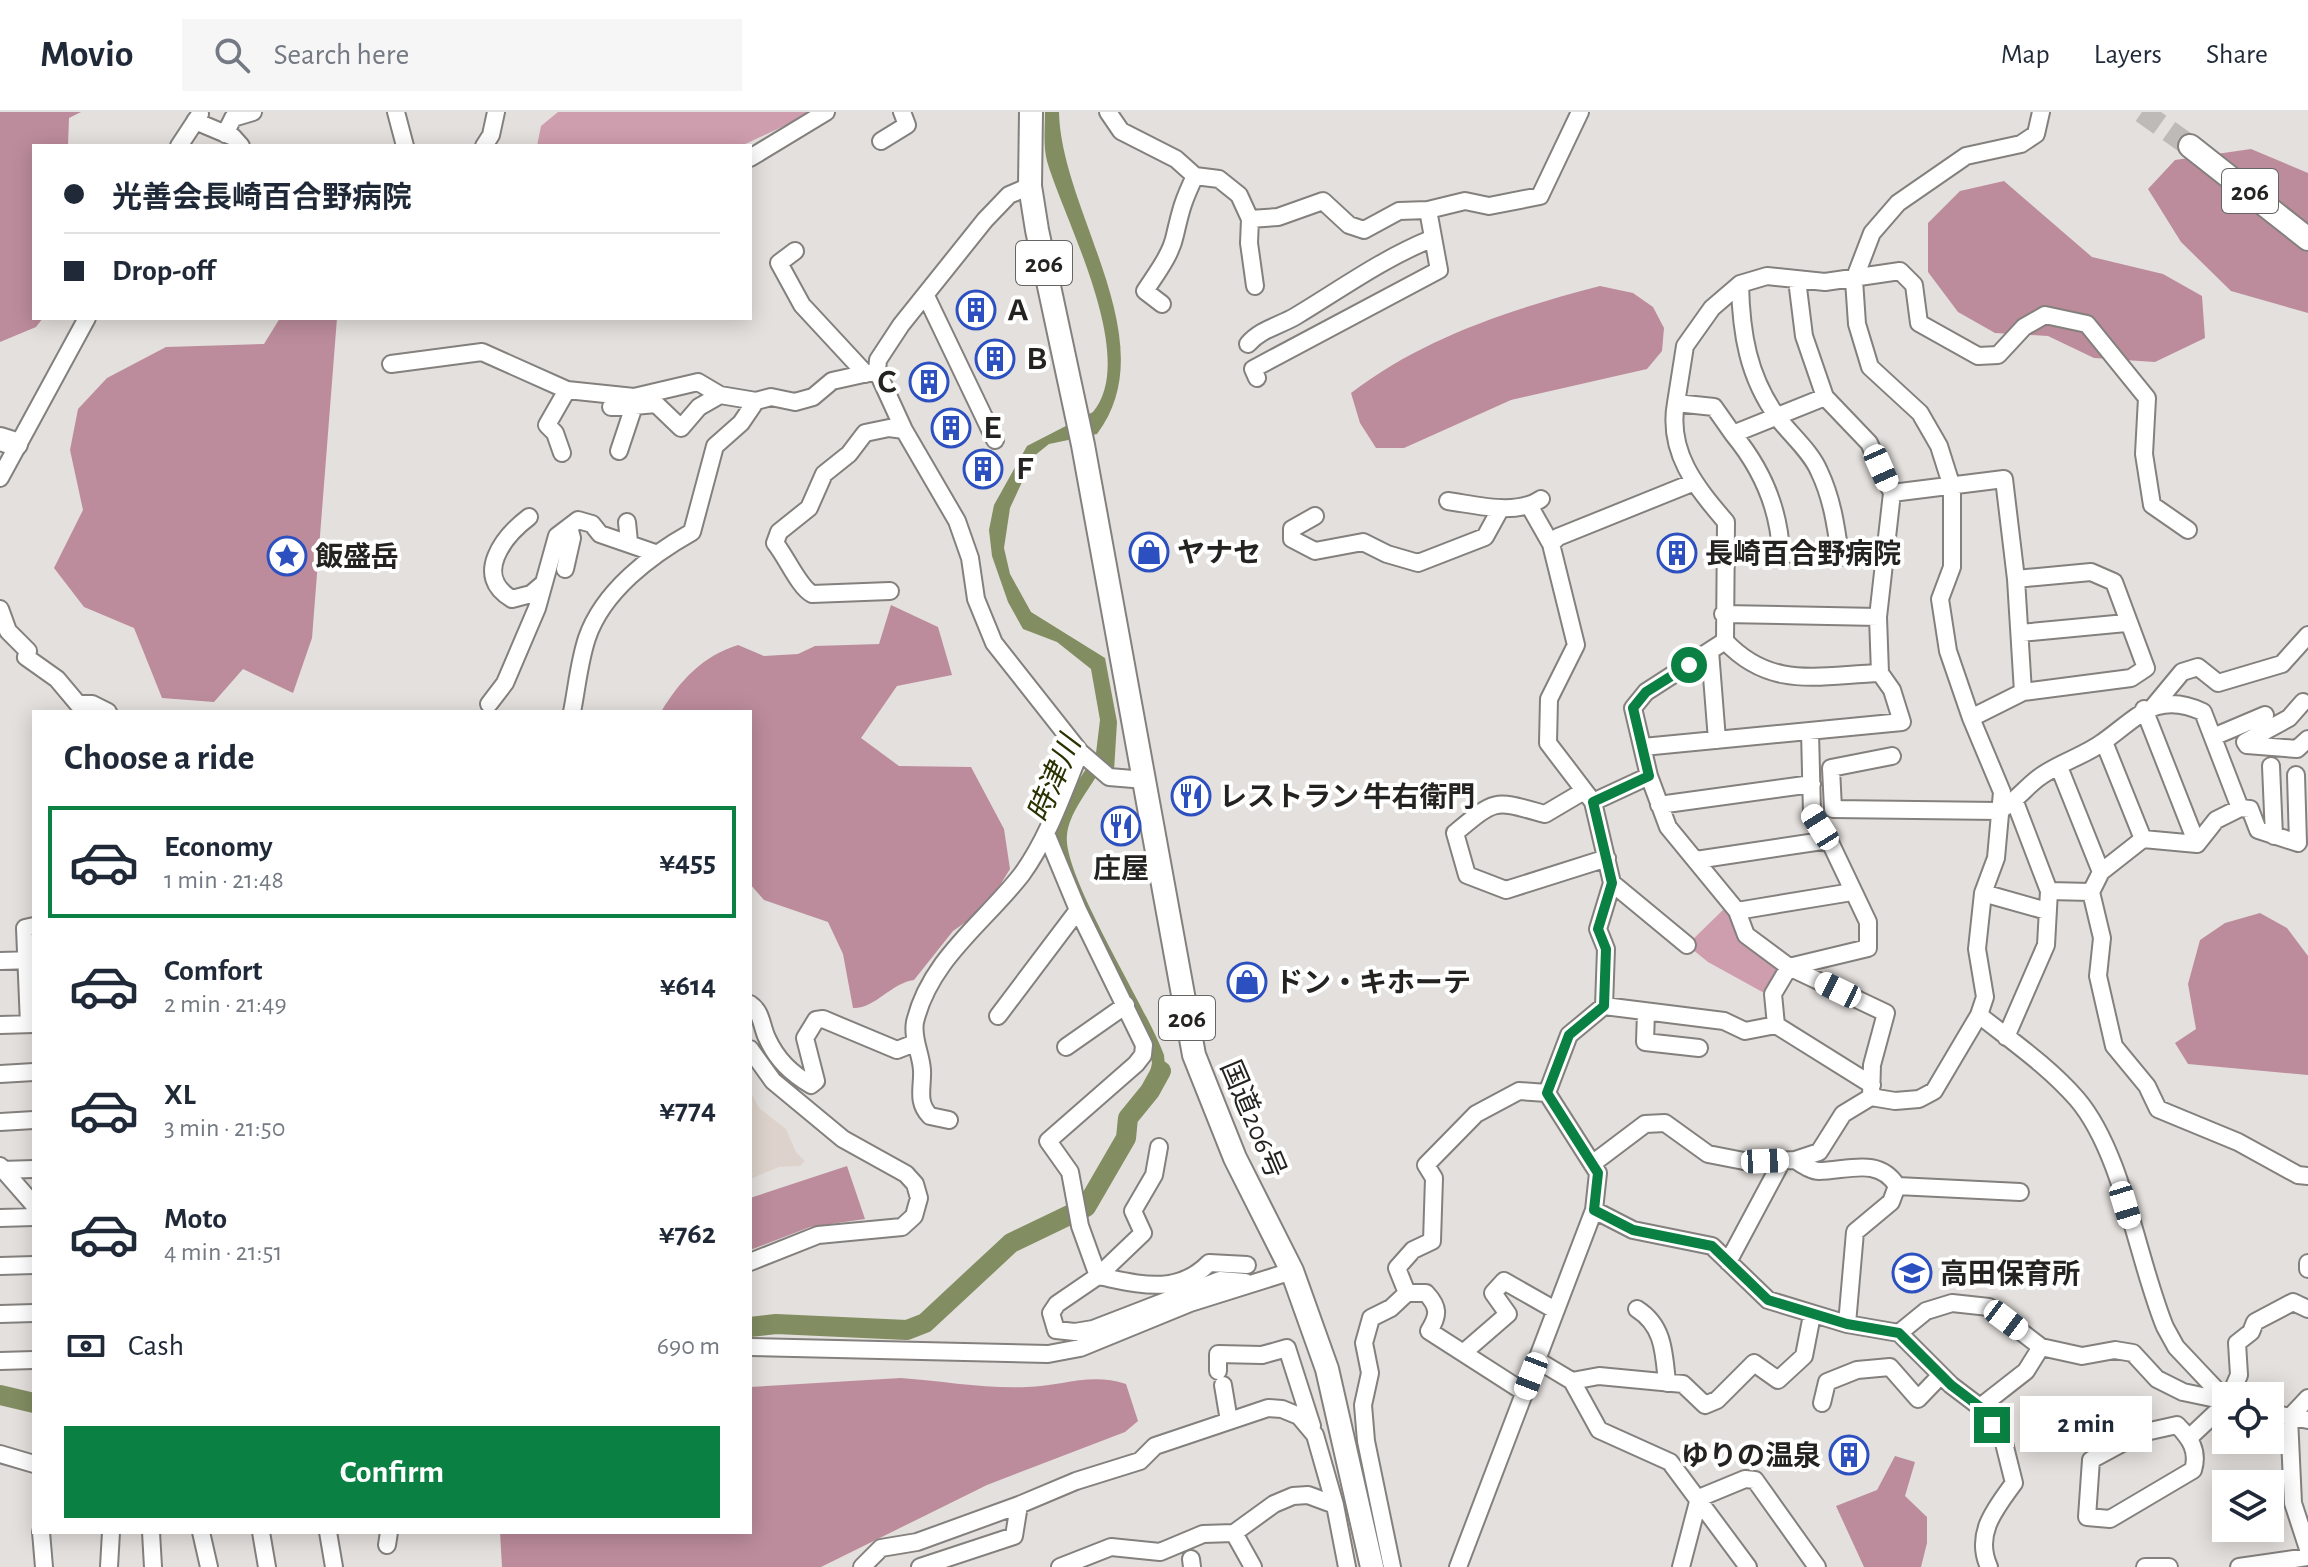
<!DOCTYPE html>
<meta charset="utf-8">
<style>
:root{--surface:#fff;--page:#f6f6f7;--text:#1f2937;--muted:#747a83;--line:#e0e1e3;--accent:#0b8043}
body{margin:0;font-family:"Alegreya Sans","Noto Sans JP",sans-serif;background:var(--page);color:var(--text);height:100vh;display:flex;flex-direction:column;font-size:30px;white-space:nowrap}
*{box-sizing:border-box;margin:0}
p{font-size:26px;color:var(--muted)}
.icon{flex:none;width:44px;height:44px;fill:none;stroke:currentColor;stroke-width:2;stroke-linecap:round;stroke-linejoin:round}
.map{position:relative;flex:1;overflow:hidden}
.drawer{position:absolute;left:32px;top:598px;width:720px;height:824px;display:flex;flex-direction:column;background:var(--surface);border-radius:0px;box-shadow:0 4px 20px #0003}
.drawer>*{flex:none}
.banner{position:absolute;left:32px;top:32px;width:720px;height:176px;border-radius:0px;box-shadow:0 4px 20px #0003;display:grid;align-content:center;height:176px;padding:0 32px;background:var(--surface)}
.controls{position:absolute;left:2212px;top:1270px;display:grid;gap:16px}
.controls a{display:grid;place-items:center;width:72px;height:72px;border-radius:0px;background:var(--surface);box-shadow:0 4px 20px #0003;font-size:40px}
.end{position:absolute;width:36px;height:36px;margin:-18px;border:10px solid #0b8043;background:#fff;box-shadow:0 0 0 4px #fff}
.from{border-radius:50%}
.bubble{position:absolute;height:56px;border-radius:0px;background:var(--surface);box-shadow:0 4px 20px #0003;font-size:26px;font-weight:700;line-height:56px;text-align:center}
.car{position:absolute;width:24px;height:48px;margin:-24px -12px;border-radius:10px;box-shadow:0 0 6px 2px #0007;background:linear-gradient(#fff 24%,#345 0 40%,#fff 0 76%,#345 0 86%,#fff 0)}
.banner b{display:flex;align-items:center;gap:28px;height:76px;font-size:30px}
.banner b+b{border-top:2px solid var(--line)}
.banner i{width:20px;height:20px;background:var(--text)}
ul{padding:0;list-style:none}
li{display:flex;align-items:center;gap:24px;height:112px;margin:0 16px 12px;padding:0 16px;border:4px solid transparent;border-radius:0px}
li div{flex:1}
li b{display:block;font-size:30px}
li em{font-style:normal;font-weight:700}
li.current{border-color:var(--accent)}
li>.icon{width:72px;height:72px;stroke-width:1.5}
h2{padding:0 32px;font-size:36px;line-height:96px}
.pay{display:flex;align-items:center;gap:20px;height:88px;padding:0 32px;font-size:30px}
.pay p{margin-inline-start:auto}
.button{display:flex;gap:16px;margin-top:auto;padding:16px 32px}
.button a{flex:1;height:92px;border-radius:0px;background:var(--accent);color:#fff;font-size:32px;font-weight:700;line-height:92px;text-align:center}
header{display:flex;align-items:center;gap:48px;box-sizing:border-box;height:112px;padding:0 40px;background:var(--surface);border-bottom:2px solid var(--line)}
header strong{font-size:38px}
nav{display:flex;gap:44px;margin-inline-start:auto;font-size:28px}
.search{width:560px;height:72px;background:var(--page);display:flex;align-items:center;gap:20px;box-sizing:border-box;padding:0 28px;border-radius:0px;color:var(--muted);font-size:30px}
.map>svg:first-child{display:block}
.built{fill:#ddd3cc}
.green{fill:#cf9eae}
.forest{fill:#bc8c9c}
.water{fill:#828d62}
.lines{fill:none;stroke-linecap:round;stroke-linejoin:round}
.river{stroke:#828d62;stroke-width:20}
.highway-tunnel{stroke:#bebab8;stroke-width:22;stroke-dasharray:22 11;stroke-linecap:butt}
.minor-casing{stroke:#83807d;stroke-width:20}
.highway-casing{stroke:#83807d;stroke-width:26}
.minor{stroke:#fff;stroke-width:16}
.highway{stroke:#fff;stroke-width:22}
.route{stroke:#0b8043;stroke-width:10}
.labels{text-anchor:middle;stroke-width:8;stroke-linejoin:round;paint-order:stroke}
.shield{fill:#fff;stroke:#666564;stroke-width:2}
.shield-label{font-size:26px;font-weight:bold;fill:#242322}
.poi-label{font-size:28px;font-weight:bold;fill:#242322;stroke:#fff;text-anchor:start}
.street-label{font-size:28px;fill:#242322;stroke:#fff}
.water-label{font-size:30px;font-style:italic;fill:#293200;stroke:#fff}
</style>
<header>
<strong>Movio</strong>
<div class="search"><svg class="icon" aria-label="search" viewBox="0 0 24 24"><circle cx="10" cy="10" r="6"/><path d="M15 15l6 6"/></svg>Search here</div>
<nav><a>Map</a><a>Layers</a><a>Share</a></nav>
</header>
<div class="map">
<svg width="2308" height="1455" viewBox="0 0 2308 1455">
<rect width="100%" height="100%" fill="#e4e0dd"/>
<!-- built -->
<path class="built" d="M750 979 759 996 786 1017 796 1040 805 1049 800 1054 779 1055 750 1067Z"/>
<!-- green -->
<path class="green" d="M558 0H807L799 7 741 34H537L541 14Z
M1726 795 1777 855 1766 882 1708 850 1687 833Z"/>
<!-- forest -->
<path class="forest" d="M0 0H81L69 6 68 34H34V206H43L36 215 0 230Z
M2251 37 2308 61V201L2231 179 2181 130 2148 77 2175 48Z
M2004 69 2092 145 2163 162 2202 184 2205 226 2155 250 2094 246 2048 224 1995 221 1958 200 1928 160V111L1960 79Z
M1600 174 1633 181 1653 195 1664 216 1662 239 1647 257 1511 288 1404 336H1376L1360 311 1351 281C1424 225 1512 197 1600 174Z
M280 206H337L312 526 293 581 243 557 214 590 162 586 134 516 84 495 54 456 83 398 70 338 78 297 107 266 166 235 264 232Z
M891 493 938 515 952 563 897 574 861 626 899 654 971 655 1004 717 1010 757 986 796 953 819 914 868C891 871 875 897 853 896L843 842 828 810 764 788 750 772V600H661C680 568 703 544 738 533L764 544 798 542 815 534 879 532Z
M2260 801 2287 816 2308 844V963L2188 952 2175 931 2196 917 2188 872 2200 828 2225 811Z
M847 1054 865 1107 810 1115 750 1138V1086Z
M901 1266C942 1269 986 1277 1027 1275 1062 1274 1091 1260 1126 1272L1138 1309 1125 1320 987 1373 821 1455H502L500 1420H750V1275Z
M1895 1344 1915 1350 1905 1384 1927 1405V1431L1921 1455H1864L1836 1394 1877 1378Z"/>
<!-- water -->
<path class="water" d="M1045 0H1059C1061 101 1167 229 1097 322L1049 332 1034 344 1010 396 1004 436 1010 462 1031 500 1105 546 1117 610 1114 659 1097 663C1086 682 1069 702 1067 723 1062 763 1147 896 1164 943L1166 966 1151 983 1146 979 1152 951 1148 928 1078 788 1053 718 1056 704 1096 641 1100 608 1091 557 1057 530 1023 517 1008 490 992 444 989 418 994 393 1027 334 1093 300C1139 245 1064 108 1047 49 1043 34 1045 15 1045 0Z"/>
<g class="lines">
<!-- river -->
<path class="river" d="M750 1215 776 1212 907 1218 925 1211 1011 1131 1086 1095 1126 1026 1128 1006 1150 979 1161 959
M0 1283 34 1291"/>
<!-- highway-tunnel -->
<path class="highway-tunnel" d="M2142 0 2190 34"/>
<!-- minor casing -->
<g class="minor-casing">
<path id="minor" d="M396 0 405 34
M1108 0 1121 19 1176 47 1195 64 1219 67 1239 83 1250 107 1278 105 1323 89 1349 113 1364 118 1399 99 1428 98 1465 89 1489 94 1540 84 1580 0
M195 9 233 25 241 34
M225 22 233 6 253 0
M881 29 907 13 902 0
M179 34 200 2
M484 34 491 23 496 0
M750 46 826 0
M1030 74 1009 83 985 108 901 213 878 248 877 259 904 318 957 409 970 446 976 487 994 531 1080 640 1109 665 1145 668
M1250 107 1249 131 1255 174
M795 139 779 151 802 193 866 262
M1740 172C1741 221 1748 265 1778 306 1791 323 1811 340 1819 359 1832 386 1836 414 1840 443
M926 184 995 328
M1162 192 1145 179C1156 162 1171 143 1175 123 1181 97 1183 89 1195 64
M1248 232C1261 217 1279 214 1296 204 1341 177 1382 147 1431 127
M391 252 482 240 567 278
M1257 266 1253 257 1439 158 1428 98
M1825 285 1733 322 1714 295 1676 291C1667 340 1696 375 1726 410L1725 529C1771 578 1818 563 1880 561
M1676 291 1685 234 1712 196 1740 172 1767 164 1825 170 1900 159 1914 173 1919 211 1978 244 1998 243 2024 215 2045 203 2087 212 2147 286 2144 342 2152 393 2188 418
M611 295 634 294
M1733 322C1762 357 1779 396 1781 441
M619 339 634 294 656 292 681 316 699 295 720 283
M562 341 555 321 547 313 567 278 634 285 698 270 720 283 756 289
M0 366 87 206
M1892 381 2004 367 2016 467 2023 580
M1448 389C1477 393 1516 404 1541 387
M1530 395 1551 432
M1315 404 1292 417V427L1315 439 1363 430 1387 442 1418 451 1485 425 1501 396
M529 405C504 424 472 464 512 487L531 482 544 471
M627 410 629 430
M1726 438 1886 447
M565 457 572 426 569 415
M890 479 812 482C799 475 787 446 775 431L779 420 809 396 824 362 849 342 865 321 889 316 904 318
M0 497 8 519 28 539 26 545 57 567 78 592H92L108 600
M1723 502 1878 505
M2020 521 2126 511
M1725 529 1646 580 1633 596 1649 664 1668 715 1737 799 1746 823 1789 855 1886 901 1872 953 1871 985
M1710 539 1717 628
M2303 590 2289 606 2245 630 2247 633 2297 637 2308 627
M489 592 505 571 537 496 557 424 578 408 592 412 600 422 655 441
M2153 595 2182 560 2198 555 2218 571 2282 552 2308 523
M2144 597 2197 732
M572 600C577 575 579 550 587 526 603 479 651 443 692 420L715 334 741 311 756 289 771 285 795 290 813 285 832 269 877 259
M1971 606 2023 580 2131 566 2146 556 2114 470 2091 460 2016 467
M2213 625 2265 603
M2104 630 2143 727
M1643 635 1902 610 1892 578 1880 561 1878 505 1892 381 1869 331 1825 285 1804 224 1797 168
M1892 644 1831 656 1833 697 1999 699C2015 690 2023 678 2037 667 2057 651 2083 645 2103 630 2137 606 2156 578 2203 600L2240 696 2216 708 2197 732 2143 727 2101 760 2091 780 2049 779
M2271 654 2274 724
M2059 655 2101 760
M1584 679 1545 702C1493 688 1497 686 1455 721L1467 763 1506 778 1607 746
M1593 690 1649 664
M1659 693 1812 672
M2240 696 2250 697 2258 718 2298 731 2296 663
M1046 721 1078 798 1144 933 1143 943 1136 952 1048 1029 1070 1060 1080 1114 1098 1164C1139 1172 1177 1184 1209 1151L1247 1153
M1696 748 1829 728
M1612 771 1687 833
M2091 780 2102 826 2098 864 2114 934 2147 974 2158 997 2238 1030 2298 1063 2308 1064
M1983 781 2047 799
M1737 799 1852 780
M0 849 34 848
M750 892C762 900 761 913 767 926 777 948 791 961 811 973L816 969 805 926 816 908 823 907 897 938 915 931
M1604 894 1724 909 1745 919 1776 913 1773 882 1789 855 1868 836V810L1829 728 1812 701 1810 619
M1646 900 1645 930 1699 936
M1979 903C2013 930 2048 954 2077 987 2123 1041 2137 1147 2165 1215L2176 1235 2226 1288
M998 904 1078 798
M29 912 25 816 34 814
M0 913 34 912
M1776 913 1872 973
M2006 925 2046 833 2049 779 2015 690
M1066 935 1126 893
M750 937 773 969 843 1027 906 1062 915 1072 919 1086 914 1104 902 1115 818 1123 750 1150
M0 962 34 960
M1547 981 1569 923 1604 894 1606 837 1598 817 1612 771 1593 690 1548 631 1549 587 1576 533 1551 432 1558 425 1692 371
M949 1008 930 1004C916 990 923 975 922 958 921 941 912 927 915 910 930 847 985 810 1022 762 1048 726 1063 681 1080 640
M0 1010 34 1008
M1159 1035 1154 1063 1133 1099 1143 1121 1098 1164 1057 1192 1051 1201 1056 1218 1075 1220 1093 1217 1220 1168 1245 1170
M1795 1048C1802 1052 1811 1059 1819 1059 1846 1059 1879 1044 1897 1074
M1592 1052 1645 1012 1665 1011 1708 1042 1749 1050 1795 1048 1819 1040 1843 1002 1871 985 1895 989 1919 987 1934 979 1979 903 1985 885 1977 837 1983 781 1996 746 2002 680 1971 606 1948 539 1940 487 1952 455V375L1939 334 1920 301 1870 255 1857 212 1854 168 1872 121 1898 91 1966 44 2021 32 2036 22 2041 0
M0 1054 34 1093
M0 1058 34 1057
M1897 1074 2020 1080
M1594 1098 1633 1118 1712 1134 1768 1188 1847 1212 1899 1221 1951 1273 1980 1295 2004 1331 2014 1371C1995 1397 1974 1422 1989 1455
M0 1106 34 1105
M1728 1150 1782 1049
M2308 1151V1157
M0 1154 34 1153
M1407 1181 1397 1156 1413 1138 1432 1129 1434 1066 1426 1053 1476 1002 1519 979 1547 981
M1637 1197C1664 1214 1664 1241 1667 1271
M0 1202 34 1201
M1847 1212 1855 1120 1891 1090 1897 1074
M1899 1221 1926 1199 1952 1191 1989 1195 2041 1235 2082 1244 2115 1238 2133 1241 2157 1267 2183 1280 2226 1289
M750 1235 1048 1242 1080 1236 1190 1191 1292 1159
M1463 1241 1508 1202 1493 1181 1504 1169 1555 1198
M1537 1248 1572 1269 1599 1318 1670 1350 1748 1455
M0 1249 34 1248
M1218 1259V1242L1262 1243 1287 1236 1312 1314
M1572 1269 1599 1264 1683 1272 1705 1293 1717 1288 1754 1251 1778 1268 1804 1244 1812 1203
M1223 1273 1229 1309
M2230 1284 2239 1263 2237 1231 2251 1220 2255 1210 2293 1190 2308 1197
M2308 1286 2289 1306 2293 1391 2308 1437
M1822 1291 1827 1270 1857 1258 1890 1255 1918 1287 1941 1263
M1980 1295 2026 1259 2041 1235
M2270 1301 2308 1308
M2177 1313C2190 1326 2199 1339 2193 1358L2110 1407 2087 1405 2091 1348 2141 1321Z
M2190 1325 2226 1291
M0 1342 34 1352
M1699 1386 1745 1367 1755 1368 1817 1455
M41 1420 44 1455
M151 1420 153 1455
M201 1420 209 1455
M261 1420 267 1455
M328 1420 334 1455
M1234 1421 1253 1455
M387 1433 389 1420
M1191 1447 1192 1455
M109 1455 111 1420
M862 1455 881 1436 917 1430 1019 1393
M920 1455 1014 1424 1019 1393 1076 1369 1140 1349 1155 1334 1268 1296 1282 1297 1299 1304 1315 1323 1335 1393 1347 1455
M1060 1455 1111 1435 1160 1440 1203 1422 1234 1421 1274 1392 1293 1384 1308 1383 1335 1393
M1392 1455 1366 1329 1363 1293 1370 1261 1364 1231 1371 1206 1391 1196 1407 1181H1426C1439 1195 1439 1203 1429 1219L1524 1280
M1458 1455 1594 1098 1598 1061 1547 981
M1681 1455 1699 1386
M2145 1455H2169
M2239 1455 2308 1445"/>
</g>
<!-- highway casing -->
<g class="highway-casing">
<path id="highway" d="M1031 0 1030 74 1037 118 1083 333 1194 943 1235 1046 1292 1159 1327 1257 1372 1455
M2190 34 2308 127
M0 327 16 332"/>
</g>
<!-- minor -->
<use href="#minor" class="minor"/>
<!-- highway -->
<use href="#highway" class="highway"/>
</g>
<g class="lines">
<!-- route -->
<path class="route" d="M1689 553 1646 580 1633 596 1649 664 1593 690 1612 771 1598 817 1606 837 1604 894 1569 923 1547 981 1598 1061 1594 1098 1633 1118 1712 1134 1768 1188 1847 1212 1899 1221 1951 1273 1980 1295 1992 1313"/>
</g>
<!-- icons -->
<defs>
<g id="building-ring" transform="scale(2)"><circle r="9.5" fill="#fff" stroke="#2c50c0" stroke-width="1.5"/><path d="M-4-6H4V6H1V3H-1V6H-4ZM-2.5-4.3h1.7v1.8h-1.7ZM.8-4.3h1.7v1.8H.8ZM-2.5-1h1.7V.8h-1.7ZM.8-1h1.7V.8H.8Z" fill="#2c50c0"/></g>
<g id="shop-ring" transform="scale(2)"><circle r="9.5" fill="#fff" stroke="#2c50c0" stroke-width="1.5"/><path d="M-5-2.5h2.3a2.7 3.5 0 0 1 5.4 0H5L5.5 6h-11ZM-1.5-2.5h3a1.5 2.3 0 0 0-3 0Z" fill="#2c50c0"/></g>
<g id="sight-ring" transform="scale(2)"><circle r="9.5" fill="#fff" stroke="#2c50c0" stroke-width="1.5"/><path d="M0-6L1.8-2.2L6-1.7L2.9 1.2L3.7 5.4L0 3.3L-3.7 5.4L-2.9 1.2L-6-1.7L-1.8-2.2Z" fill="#2c50c0"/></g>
<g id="restaurant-ring" transform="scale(2)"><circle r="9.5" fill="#fff" stroke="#2c50c0" stroke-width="1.5"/><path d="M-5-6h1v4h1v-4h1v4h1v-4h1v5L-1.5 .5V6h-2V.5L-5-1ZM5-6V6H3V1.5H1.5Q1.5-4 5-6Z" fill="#2c50c0"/></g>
<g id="school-ring" transform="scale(2)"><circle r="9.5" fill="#fff" stroke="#2c50c0" stroke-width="1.5"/><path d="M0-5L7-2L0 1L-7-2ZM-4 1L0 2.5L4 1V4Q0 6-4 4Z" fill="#2c50c0"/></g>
</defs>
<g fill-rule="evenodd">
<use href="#building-ring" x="976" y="198"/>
<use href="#building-ring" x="995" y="247"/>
<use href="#building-ring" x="929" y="270"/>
<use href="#building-ring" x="951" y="316"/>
<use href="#building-ring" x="983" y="357"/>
<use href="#shop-ring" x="1149" y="440"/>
<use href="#building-ring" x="1677" y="441"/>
<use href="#sight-ring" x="287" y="444"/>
<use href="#restaurant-ring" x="1191" y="684"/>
<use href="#restaurant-ring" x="1121" y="714"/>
<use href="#shop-ring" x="1247" y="870"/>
<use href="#school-ring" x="1912" y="1161"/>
<use href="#building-ring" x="1849" y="1343"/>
</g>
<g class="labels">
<!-- shield labels -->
<g class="shield">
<rect x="2222" y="57" width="56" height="44" rx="6"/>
<rect x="1016" y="129" width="56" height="44" rx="6"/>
<rect x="1159" y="884" width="56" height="44" rx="6"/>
</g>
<g class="shield-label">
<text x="2250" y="88">206</text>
<text x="1044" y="160">206</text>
<text x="1187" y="915">206</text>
</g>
<!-- poi labels -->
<g class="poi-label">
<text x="1004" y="208">Ａ</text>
<text x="1023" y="257">Ｂ</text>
<text x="901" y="280" text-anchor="end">Ｃ</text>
<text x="979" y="326">Ｅ</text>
<text x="1011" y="367">Ｆ</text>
<text x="1177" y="450">ヤナセ</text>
<text x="1705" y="451">長崎百合野病院</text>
<text x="315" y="454">飯盛岳</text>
<text x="1219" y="694">レストラン 牛右衛門</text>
<text x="1121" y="766" text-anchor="middle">庄屋</text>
<text x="1275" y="880">ドン・キホーテ</text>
<text x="1940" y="1171">高田保育所</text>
<text x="1821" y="1353" text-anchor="end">ゆりの温泉</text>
</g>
<!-- street labels -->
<g class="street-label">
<text transform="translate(1254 1007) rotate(67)" y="10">国道206号</text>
</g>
<!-- water labels -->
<g class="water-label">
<text transform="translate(1054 667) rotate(-67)" y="10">時津川</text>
</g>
</g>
</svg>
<div class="controls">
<a><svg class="icon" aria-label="locate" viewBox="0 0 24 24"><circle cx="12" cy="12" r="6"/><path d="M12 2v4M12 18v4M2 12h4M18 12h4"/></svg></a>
<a><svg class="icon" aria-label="layers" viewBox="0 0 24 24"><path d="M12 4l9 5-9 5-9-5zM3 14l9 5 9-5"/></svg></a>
</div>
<i class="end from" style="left:1689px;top:553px"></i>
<i class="end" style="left:1992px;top:1313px"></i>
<div class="bubble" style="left:2020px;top:1284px;width:132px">2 min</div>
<i class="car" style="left:1881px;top:356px;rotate:156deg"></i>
<i class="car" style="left:1820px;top:715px;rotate:328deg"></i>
<i class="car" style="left:1838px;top:878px;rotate:296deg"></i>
<i class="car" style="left:1765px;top:1049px;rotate:88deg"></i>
<i class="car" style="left:2125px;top:1093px;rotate:163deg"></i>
<i class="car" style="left:2006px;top:1208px;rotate:127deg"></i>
<i class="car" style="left:1531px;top:1264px;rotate:201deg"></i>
<div class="banner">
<b><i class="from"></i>光善会長崎百合野病院</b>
<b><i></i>Drop-off</b>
</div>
<section class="drawer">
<h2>Choose a ride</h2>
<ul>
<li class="current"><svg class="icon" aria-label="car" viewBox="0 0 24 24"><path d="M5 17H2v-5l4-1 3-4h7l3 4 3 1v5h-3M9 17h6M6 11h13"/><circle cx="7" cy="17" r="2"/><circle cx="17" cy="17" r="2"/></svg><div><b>Economy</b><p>1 min · 21:48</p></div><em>¥455</em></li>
<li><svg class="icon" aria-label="car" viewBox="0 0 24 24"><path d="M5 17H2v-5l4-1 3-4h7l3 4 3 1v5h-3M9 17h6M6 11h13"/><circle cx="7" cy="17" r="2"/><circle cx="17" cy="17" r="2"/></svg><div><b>Comfort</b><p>2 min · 21:49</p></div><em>¥614</em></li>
<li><svg class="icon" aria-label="car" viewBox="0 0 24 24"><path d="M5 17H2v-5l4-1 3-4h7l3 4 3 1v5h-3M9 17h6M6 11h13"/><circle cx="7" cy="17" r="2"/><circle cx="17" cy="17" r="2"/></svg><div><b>XL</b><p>3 min · 21:50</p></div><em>¥774</em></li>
<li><svg class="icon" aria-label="car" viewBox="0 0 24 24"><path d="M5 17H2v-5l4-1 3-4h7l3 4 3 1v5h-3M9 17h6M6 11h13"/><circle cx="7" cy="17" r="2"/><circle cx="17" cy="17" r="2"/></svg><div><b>Moto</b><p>4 min · 21:51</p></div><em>¥762</em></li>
</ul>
<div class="pay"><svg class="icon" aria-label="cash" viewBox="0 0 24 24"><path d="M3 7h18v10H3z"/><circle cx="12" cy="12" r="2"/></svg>Cash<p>690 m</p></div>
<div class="button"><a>Confirm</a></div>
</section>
</div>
